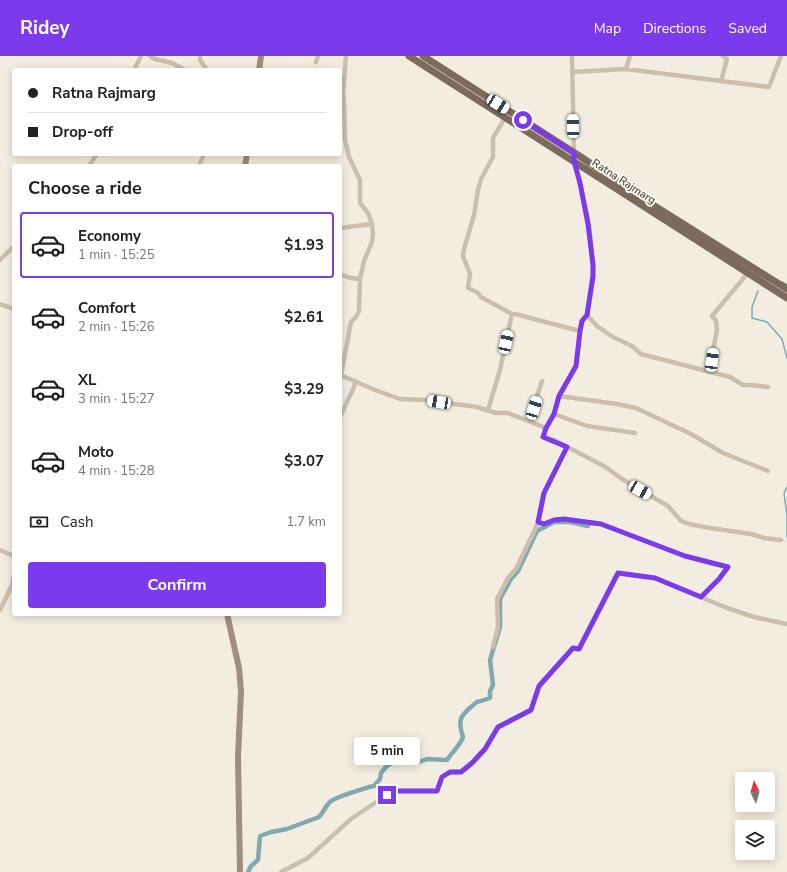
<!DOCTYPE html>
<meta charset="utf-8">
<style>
:root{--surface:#fff;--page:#f2f2f2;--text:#202124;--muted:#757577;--line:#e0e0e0;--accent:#7c3aed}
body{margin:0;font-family:"Nunito Sans",sans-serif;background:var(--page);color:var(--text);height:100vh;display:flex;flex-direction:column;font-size:15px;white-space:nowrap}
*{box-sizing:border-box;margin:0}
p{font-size:13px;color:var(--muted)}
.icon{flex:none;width:22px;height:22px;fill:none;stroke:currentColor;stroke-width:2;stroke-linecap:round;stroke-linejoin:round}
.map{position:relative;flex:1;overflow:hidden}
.details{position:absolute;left:12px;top:108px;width:330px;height:452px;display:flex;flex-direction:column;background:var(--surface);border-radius:4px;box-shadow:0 2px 10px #0003}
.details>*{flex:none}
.top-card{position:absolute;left:12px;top:12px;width:330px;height:88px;border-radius:4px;box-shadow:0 2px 10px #0003;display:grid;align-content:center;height:88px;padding:0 16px;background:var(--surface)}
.needle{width:26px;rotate:355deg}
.controls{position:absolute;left:735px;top:716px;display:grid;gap:8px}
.controls a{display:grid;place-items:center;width:40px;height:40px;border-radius:4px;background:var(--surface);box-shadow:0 2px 10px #0003;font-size:20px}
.end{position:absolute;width:18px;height:18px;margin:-9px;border:5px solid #7c3aed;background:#fff;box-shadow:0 0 0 2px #fff}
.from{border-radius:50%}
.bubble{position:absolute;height:28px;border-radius:4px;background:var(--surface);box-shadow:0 2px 10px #0003;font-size:13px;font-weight:700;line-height:28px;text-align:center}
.car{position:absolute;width:12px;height:24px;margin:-12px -6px;border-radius:5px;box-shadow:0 0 3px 1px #0007;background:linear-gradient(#fff 24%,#345 0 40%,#fff 0 76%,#345 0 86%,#fff 0)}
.top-card b{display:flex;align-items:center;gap:14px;height:38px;font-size:15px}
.top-card b+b{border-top:1px solid var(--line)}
.top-card i{width:10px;height:10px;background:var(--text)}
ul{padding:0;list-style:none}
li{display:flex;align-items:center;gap:12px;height:66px;margin:0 8px 6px;padding:0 8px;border:2px solid transparent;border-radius:4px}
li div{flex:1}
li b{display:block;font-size:15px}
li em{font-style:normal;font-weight:700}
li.selected{border-color:var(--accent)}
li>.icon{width:36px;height:36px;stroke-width:1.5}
h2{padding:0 16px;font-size:18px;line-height:48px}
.pay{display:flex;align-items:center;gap:10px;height:44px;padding:0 16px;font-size:15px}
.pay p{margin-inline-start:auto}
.primary-button{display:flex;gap:8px;margin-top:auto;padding:8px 16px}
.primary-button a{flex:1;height:46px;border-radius:4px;background:var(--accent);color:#fff;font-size:16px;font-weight:700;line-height:46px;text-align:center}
header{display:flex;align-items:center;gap:24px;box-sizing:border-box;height:56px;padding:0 20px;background:var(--accent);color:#fff}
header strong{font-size:19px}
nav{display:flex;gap:22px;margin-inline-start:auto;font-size:14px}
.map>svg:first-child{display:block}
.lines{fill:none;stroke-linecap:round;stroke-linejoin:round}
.stream{stroke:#80a9b0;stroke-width:1.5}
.canal{stroke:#80a9b0;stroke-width:4.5}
.street{stroke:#ccbead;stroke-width:4.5}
.secondary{stroke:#a08e7e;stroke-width:6}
.primary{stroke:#7c6a5d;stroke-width:7}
.route{stroke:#7c3aed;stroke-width:5}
.labels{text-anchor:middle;stroke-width:4;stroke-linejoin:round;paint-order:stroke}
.street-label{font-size:11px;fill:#3a312b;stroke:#faf6ee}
</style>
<header>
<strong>Ridey</strong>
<nav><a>Map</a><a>Directions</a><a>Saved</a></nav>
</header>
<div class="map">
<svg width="787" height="816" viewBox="0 0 787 816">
<rect width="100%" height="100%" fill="#f3ede1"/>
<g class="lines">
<!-- stream -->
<path class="stream" d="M782 226 787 229
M758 235 752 251V262L767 266 782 283 787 302
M787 431 784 437 787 459V481"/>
<!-- canal -->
<path class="canal" d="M248 816 251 810 258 804 260 780 271 776 287 773 319 761C324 756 325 750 330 746 333 742 368 731 374 730L380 723 381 717 386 711 393 706H419L427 703 447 704C452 696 460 690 463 681 458 665 459 661 472 650 474 649 475 647 477 646 482 645 485 644 490 642V635L493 629 490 604 500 571V543L511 523 518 515 537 475 554 466H570L588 470"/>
<!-- street -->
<path class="street" d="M150 0 155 3 172 7 185 14
M200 0V4L205 11 206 14
M572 0 574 98
M316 6 318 0
M626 13 630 0
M134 14 141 0
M572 16 626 13 769 31 781 0
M721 25 727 3 723 0
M89 110 97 98
M199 110 204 98
M340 172 372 168
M0 204 14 190
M340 218 350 222 360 223
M0 248 14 253
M512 258H515L580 275
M587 259 597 270 613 281 632 290 641 298 730 321 743 329H750L768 331
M709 315 717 274 716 265 712 260 747 218
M340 319 375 334 400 343 426 344 477 351 496 357H508L546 372 554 358 559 340 576 310 580 275 582 265 587 259 593 220V209L589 168 580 127 574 106
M341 319 351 266 356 261 359 255 360 223 364 205 372 186 373 178 372 168 368 157 360 147V124L349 101 345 84 344 50 343 37 346 0
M559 340 617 348 636 352 691 378 723 397 768 415
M488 354 500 314 512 258 481 241 477 236 468 232 470 218 463 200 464 193 474 159 478 134 481 123 493 101V82L505 62
M554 358 587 370 635 377
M340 361 354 331 355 325
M529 365 542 325
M546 372 543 381 554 384 604 410 622 423 668 450 681 465 689 468 710 472 751 478 764 482 781 484
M538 467 544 468 555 464 564 463 601 468 685 500 728 511 719 523 701 541
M0 494 14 500
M0 554 12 529 14 519
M493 591 498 571 497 543 508 522 516 513 538 467 544 437 567 391
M281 816 308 802 351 763 387 739 397 735H437L442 721 449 716H461L472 707 485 693 498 671 531 654 539 630 573 592 579 593 618 517 655 522 727 552 754 561 787 568"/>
<!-- secondary -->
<path class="secondary" d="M259 14 261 0
M245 110 247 98
M227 558 239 612 241 635 238 701 240 816"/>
<!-- primary -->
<path class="primary" d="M409 0 787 242
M423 0 581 101 637 139 787 233"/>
</g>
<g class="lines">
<!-- route -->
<path class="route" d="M387 739 397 735H437L442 721 450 716H461L472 707 485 693 498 671 531 654 539 630 573 592 579 593 618 517 655 522 701 541 719 523 728 511 685 500 601 468 564 463 554 464 544 468 538 466 544 437 567 391 543 381 546 372 554 358 559 340 576 310 580 275 582 265 587 259 593 220V209L588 168 580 127 574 105V97L523 64"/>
</g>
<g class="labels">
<!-- street labels -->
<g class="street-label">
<text transform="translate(624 125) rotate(33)" y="4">Ratna Rajmarg</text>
</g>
</g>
</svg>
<div class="controls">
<a><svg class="needle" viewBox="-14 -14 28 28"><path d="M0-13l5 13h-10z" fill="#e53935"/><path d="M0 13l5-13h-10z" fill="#757577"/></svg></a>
<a><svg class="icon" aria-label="layers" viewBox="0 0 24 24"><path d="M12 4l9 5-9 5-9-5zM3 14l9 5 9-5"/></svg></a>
</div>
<i class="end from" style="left:523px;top:64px"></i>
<i class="end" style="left:387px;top:739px"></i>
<div class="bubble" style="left:354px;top:681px;width:66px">5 min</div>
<i class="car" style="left:498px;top:48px;rotate:122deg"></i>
<i class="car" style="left:573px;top:70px;rotate:359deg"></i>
<i class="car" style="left:506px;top:286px;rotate:12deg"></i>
<i class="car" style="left:712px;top:304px;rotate:8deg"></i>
<i class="car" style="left:439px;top:346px;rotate:279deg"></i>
<i class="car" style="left:534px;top:352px;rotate:17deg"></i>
<i class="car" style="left:640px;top:434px;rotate:120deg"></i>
<div class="top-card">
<b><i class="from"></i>Ratna Rajmarg</b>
<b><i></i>Drop-off</b>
</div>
<section class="details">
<h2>Choose a ride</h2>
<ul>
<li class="selected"><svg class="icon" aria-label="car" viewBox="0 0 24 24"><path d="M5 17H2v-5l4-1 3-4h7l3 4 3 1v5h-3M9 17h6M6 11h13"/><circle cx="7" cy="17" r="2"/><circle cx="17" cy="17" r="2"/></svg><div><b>Economy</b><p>1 min · 15:25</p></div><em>$1.93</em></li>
<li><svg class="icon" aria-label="car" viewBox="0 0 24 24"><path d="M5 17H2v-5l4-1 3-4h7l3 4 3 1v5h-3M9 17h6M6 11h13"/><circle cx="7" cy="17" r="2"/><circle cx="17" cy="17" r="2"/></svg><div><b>Comfort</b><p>2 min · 15:26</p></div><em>$2.61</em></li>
<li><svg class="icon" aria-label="car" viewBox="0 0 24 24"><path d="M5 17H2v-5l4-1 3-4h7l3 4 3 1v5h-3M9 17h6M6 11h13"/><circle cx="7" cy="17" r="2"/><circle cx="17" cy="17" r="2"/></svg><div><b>XL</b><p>3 min · 15:27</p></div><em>$3.29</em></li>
<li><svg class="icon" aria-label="car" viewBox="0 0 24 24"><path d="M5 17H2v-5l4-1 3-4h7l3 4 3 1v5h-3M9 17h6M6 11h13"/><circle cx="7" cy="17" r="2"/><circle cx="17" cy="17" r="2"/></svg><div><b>Moto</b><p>4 min · 15:28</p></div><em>$3.07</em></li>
</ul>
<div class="pay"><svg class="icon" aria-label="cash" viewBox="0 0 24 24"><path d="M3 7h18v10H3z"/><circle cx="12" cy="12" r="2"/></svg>Cash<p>1.7 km</p></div>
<div class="primary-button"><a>Confirm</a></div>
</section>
</div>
